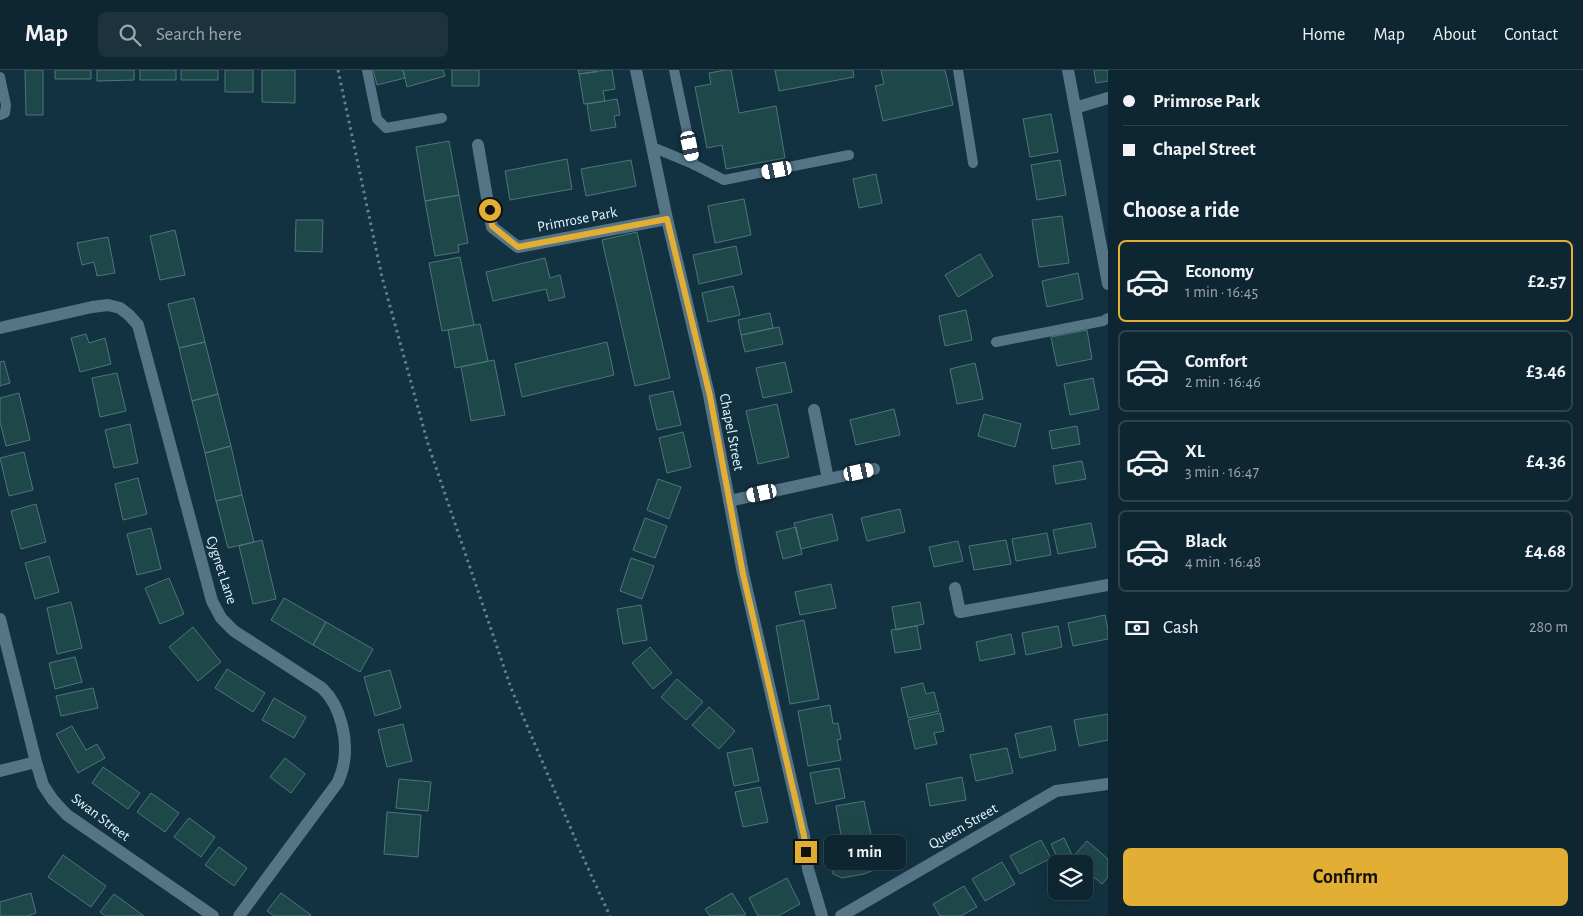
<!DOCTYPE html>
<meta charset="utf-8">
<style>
:root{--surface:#0e2631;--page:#1c323d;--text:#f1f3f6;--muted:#9ba5ab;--line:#2e434d;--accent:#e2af34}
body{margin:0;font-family:"Alegreya Sans",sans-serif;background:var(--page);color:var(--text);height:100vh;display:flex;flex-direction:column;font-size:19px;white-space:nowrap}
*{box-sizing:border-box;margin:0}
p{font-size:16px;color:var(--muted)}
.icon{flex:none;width:28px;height:28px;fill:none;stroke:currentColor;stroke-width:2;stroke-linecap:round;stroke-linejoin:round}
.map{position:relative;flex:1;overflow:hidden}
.sheet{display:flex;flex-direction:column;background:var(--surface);width:475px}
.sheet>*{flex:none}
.guide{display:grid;align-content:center;height:110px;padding:0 15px;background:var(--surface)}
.fabs{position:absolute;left:1048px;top:785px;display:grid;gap:10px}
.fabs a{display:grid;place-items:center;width:45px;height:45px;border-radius:8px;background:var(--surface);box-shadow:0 5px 20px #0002,0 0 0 1px var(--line);font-size:25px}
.end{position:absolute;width:22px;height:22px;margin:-11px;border:6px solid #e2af34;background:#111;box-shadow:0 0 0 2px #111}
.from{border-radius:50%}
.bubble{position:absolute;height:35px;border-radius:8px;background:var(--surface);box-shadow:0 5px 20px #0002,0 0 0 1px var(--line);font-size:16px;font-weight:700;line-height:35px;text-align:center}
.car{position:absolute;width:15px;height:30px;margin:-15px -8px;border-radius:6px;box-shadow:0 0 4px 1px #0007;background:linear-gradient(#fff 24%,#345 0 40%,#fff 0 76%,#345 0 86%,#fff 0)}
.guide b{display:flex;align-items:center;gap:18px;height:48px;font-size:19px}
.guide b+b{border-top:1px solid var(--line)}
.guide i{width:12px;height:12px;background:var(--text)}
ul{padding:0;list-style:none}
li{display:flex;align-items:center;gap:15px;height:82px;margin:0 10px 8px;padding:0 5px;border:2px solid var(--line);border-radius:8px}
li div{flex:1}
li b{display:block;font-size:19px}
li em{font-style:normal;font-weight:700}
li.current{border-color:var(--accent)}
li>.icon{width:45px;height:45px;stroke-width:1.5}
h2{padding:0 15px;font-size:22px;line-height:60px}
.pay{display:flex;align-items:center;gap:12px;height:55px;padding:0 15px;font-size:19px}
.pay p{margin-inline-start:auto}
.cta{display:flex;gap:10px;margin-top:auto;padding:10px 15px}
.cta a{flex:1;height:58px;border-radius:8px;background:var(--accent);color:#111;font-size:20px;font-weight:700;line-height:58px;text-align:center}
header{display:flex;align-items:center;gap:30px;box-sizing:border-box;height:70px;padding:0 25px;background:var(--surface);border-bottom:1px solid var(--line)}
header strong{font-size:24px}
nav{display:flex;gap:28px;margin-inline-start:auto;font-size:18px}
.search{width:350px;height:45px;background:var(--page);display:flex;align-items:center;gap:12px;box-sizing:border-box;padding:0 18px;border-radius:8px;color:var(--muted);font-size:19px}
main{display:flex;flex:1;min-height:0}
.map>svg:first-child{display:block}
.building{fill:#1e474a;stroke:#4d767a}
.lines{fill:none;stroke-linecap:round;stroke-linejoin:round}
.path{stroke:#66808d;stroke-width:3;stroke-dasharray:2.5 4;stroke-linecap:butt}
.lane{stroke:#557587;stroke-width:10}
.street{stroke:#557587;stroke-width:12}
.route{stroke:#e2af34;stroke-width:6}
.labels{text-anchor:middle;stroke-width:4.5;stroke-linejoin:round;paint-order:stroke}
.street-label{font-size:15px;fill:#e2f4fe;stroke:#133241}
</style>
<header>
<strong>Map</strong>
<div class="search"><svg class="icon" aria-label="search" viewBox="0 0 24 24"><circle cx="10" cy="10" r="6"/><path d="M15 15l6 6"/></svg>Search here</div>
<nav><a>Home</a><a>Map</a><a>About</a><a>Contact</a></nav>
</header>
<main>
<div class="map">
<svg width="1108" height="846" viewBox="0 0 1108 846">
<rect width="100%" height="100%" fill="#133241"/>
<!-- building -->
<path class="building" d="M25 0H43V45H26Z
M55 0H91V9H55Z
M97 0H134V10L97 11Z
M140 0H176V10H140Z
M181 0H218V10H181Z
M225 0H253V22H225Z
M262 0H295V33L262 32Z
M373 0H403L405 8 377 15Z
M403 0H443L445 6 407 17Z
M452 0H479V16H452Z
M578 0H596V2L579 4Z
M606 0H612L615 19 603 21 605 31 584 34 579 4Z
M726 0H731L739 43 776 36 785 88 726 99 722 75 707 78 695 17 711 14 709 3Z
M775 0H853L854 7 779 21Z
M881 0H945L953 35 883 51 875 16 884 14Z
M1094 0H1108V11L1096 13Z
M617 29 620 45 614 46 616 57 591 61 587 34Z
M1051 44 1058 82 1030 87 1023 49Z
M449 71 459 125 425 131 416 77Z
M567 89 572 119 510 130 505 101Z
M631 90 636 116 586 126 581 99Z
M1060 90 1066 125 1037 130 1031 95Z
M876 104 882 133 859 138 853 109Z
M459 125 468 173 458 175 459 182 435 186 425 131Z
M744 129 751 165 715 173 708 136Z
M1062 146 1069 193 1039 197 1032 150Z
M296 150H323L322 182 295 181Z
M175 160 185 205 160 210 150 166Z
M637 162 670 308 635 316 602 170Z
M108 167 115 203 97 206 94 192 82 195 77 173Z
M736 176 742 204 699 214 693 185Z
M980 184 993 206 958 227 945 205Z
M460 187 474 255 442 261 429 193Z
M545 188 550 208 560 205 565 227 549 231 546 219 493 231 486 202Z
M1078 203 1083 229 1047 237 1042 211Z
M733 216 740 245 708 252 702 223Z
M194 228 205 272 179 278 168 234Z
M966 240 972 270 945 276 939 246Z
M770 243 773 258 741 265 738 250Z
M480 254 488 291 455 298 448 260Z
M779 257 783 274 745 282 741 265Z
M1087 260 1092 289 1057 296 1051 267Z
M86 264 89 273 105 268 111 294 80 302 71 268Z
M205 272 218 324 192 331 179 278Z
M607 272 614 305 522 327 515 294Z
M494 290 505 345 471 351 461 297Z
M4 291 10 313 0 316V292Z
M785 292 792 322 763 328 756 298Z
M975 293 983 329 957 334 950 299Z
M117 303 126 341 100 347 92 308Z
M1093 308 1099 339 1070 345 1064 314Z
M673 321 681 355 657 360 649 326Z
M19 323 30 370 6 376 0 352V328Z
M218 324 231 376 205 383 192 331Z
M777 334 789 387 758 394 746 341Z
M894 339 900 365 856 375 850 350Z
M984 344 1021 354 1015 377 978 366Z
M130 354 138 393 114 398 105 360Z
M1077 356 1080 374 1052 379 1049 361Z
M683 362 691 397 667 403 659 368Z
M231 376 242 425 216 431 205 383Z
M24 382 33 420 9 426 0 388Z
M1082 391 1086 409 1056 414 1053 396Z
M138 408 147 444 123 450 115 414Z
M658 409 681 417 669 449 647 440Z
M242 425 254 472 228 478 216 431Z
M36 434 46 472 21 479 11 441Z
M900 439 905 462 867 471 861 448Z
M832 444 838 470 801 479 794 453Z
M645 448 667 456 655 488 633 480Z
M1091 453 1096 477 1058 484 1053 460Z
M796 457 802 484 783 489 776 462Z
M151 458 161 499 137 505 127 464Z
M1047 463 1051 485 1016 491 1012 469Z
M262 470 276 529 253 534 239 476Z
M1006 470 1011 494 974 500 969 476Z
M958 471 963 491 934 497 929 477Z
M49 486 59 522 35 529 25 493Z
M631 488 654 496 642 529 620 521Z
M169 508 184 544 160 554 145 518Z
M831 514 836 538 800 545 795 522Z
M284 528 326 552 313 575 271 550Z
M71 532 82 578 57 584 47 538Z
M920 532 924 554 896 560 892 537Z
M641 535 647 570 623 574 617 539Z
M1105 545 1108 560V569L1073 576 1068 553Z
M804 550 819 629 790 634 776 556Z
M326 552 373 579 360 602 313 575Z
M917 556 921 579 895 583 891 560Z
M1058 556 1062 577 1026 585 1022 563Z
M193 557 221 592 198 611 169 577Z
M1011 564 1015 584 980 591 976 572Z
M650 577 672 603 653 619 632 593Z
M75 587 82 612 55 619 49 593Z
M227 599 265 623 253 642 215 618Z
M390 600 401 638 375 646 364 607Z
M677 609 703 632 686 650 661 627Z
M923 613 926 624 934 622 939 641 908 648 901 618Z
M93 618 98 638 61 646 56 626Z
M274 628 306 647 294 668 262 650Z
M830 635 833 654 838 653 841 669 837 670 841 690 808 696 798 641Z
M709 637 735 661 719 679 692 655Z
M940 643 944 661 934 663 937 674 915 679 908 650Z
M1108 644V670L1079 676 1074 650Z
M403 654 412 691 387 697 378 660Z
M72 656 86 680 97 674 105 688 78 703 56 664Z
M1051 656 1056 680 1020 688 1015 664Z
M752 678 759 711 734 716 727 683Z
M1007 678 1013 703 976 711 970 685Z
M285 688 305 704 291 723 270 707Z
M103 697 140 723 128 739 92 713Z
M839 698 845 728 816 734 810 703Z
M962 707 966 730 930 736 926 714Z
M399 709 431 712 428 741 396 738Z
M760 717 768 752 743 757 735 722Z
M151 723 179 743 165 762 137 742Z
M864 731 871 765 842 771 836 736Z
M387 742 421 745 418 787 384 784Z
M189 748 215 767 201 787 174 767Z
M1064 768 1073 787 1060 793 1051 774Z
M864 770 867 787 883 783 886 795 864 804 842 808 833 804 830 777Z
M1041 770 1051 788 1020 804 1010 786Z
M1087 771 1108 789V807L1102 814 1084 799V794H1078L1071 789Z
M219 777 247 798 234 816 205 795Z
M63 785 106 816 91 837 48 807Z
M1002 792 1015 814 985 831 972 809Z
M787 808 800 834 778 846H758L749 828Z
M964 816 977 837 961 846H940L933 834Z
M31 823 36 843 27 846H0V832Z
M281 823 311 845 310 846H274L267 841Z
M732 823 746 845 710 846 705 839Z
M114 824 144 846H105L100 842Z"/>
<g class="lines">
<!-- path -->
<path class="path" d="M338 0 382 207 428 374 511 618 582 785 610 846"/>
<!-- lane -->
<path class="lane" d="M367 0 377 49 386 58 442 48
M674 0 694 95
M958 0 973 93
M0 7 6 35 5 43 0 45
M652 77 691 93 724 110 849 85
M996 272 1103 251 1108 248"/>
<!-- street -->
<path class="street" d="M636 0 667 149 709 325 743 503 804 766 808 799 822 846
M1068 0 1108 214
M1075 38 1108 28
M478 75 492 157 518 177 667 149
M0 258 92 237 108 235 120 238 129 245 138 255 212 531 221 548 234 561 322 618C341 636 349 671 343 697 342 702 340 707 338 712L239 846
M814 340 828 409
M729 431 874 399
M955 518 960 542 1108 515
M0 549 36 692 43 715 53 730 67 745 213 846
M0 701 36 692
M841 846 1056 721 1108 714"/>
</g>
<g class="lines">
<!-- route -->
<path class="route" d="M490 140 492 156 518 177 667 149 710 326 743 504 804 766 806 782"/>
</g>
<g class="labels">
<!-- street labels -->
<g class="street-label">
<text transform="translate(577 149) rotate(-11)" y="5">Primrose Park</text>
<text transform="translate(732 362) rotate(79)" y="5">Chapel Street</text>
<text transform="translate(222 500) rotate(72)" y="5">Cygnet Lane</text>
<text transform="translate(101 747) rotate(37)" y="5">Swan Street</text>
<text transform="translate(963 756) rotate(-30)" y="5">Queen Street</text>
</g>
</g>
</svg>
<div class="fabs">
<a><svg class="icon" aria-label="layers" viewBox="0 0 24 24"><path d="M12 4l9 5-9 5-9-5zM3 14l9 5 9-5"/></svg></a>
</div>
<i class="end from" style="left:490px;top:140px"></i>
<i class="end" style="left:806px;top:782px"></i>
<div class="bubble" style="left:824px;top:765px;width:82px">1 min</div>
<i class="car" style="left:690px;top:76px;rotate:168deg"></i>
<i class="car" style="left:777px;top:100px;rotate:259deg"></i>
<i class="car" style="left:859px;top:402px;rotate:78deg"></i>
<i class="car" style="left:762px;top:423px;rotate:258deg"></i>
</div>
<section class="sheet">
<div class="guide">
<b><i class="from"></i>Primrose Park</b>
<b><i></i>Chapel Street</b>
</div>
<h2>Choose a ride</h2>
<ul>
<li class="current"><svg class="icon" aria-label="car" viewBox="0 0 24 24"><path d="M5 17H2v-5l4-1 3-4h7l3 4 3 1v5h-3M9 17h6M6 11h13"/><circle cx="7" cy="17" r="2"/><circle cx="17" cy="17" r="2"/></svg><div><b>Economy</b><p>1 min · 16:45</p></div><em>£2.57</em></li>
<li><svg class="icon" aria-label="car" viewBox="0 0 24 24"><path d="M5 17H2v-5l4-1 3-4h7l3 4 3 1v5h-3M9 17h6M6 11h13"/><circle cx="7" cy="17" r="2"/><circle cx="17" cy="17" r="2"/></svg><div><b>Comfort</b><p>2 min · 16:46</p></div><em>£3.46</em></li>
<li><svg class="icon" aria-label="car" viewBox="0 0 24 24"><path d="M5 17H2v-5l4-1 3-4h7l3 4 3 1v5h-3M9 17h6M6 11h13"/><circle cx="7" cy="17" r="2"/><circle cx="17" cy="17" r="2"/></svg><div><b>XL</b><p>3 min · 16:47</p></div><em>£4.36</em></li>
<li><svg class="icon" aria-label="car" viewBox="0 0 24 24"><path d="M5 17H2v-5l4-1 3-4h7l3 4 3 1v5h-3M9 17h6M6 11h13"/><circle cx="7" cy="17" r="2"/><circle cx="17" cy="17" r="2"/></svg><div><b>Black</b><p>4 min · 16:48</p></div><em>£4.68</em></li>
</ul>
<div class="pay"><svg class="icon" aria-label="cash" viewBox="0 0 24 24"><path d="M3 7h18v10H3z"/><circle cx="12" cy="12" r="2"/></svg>Cash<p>280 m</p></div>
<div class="cta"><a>Confirm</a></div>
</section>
</main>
